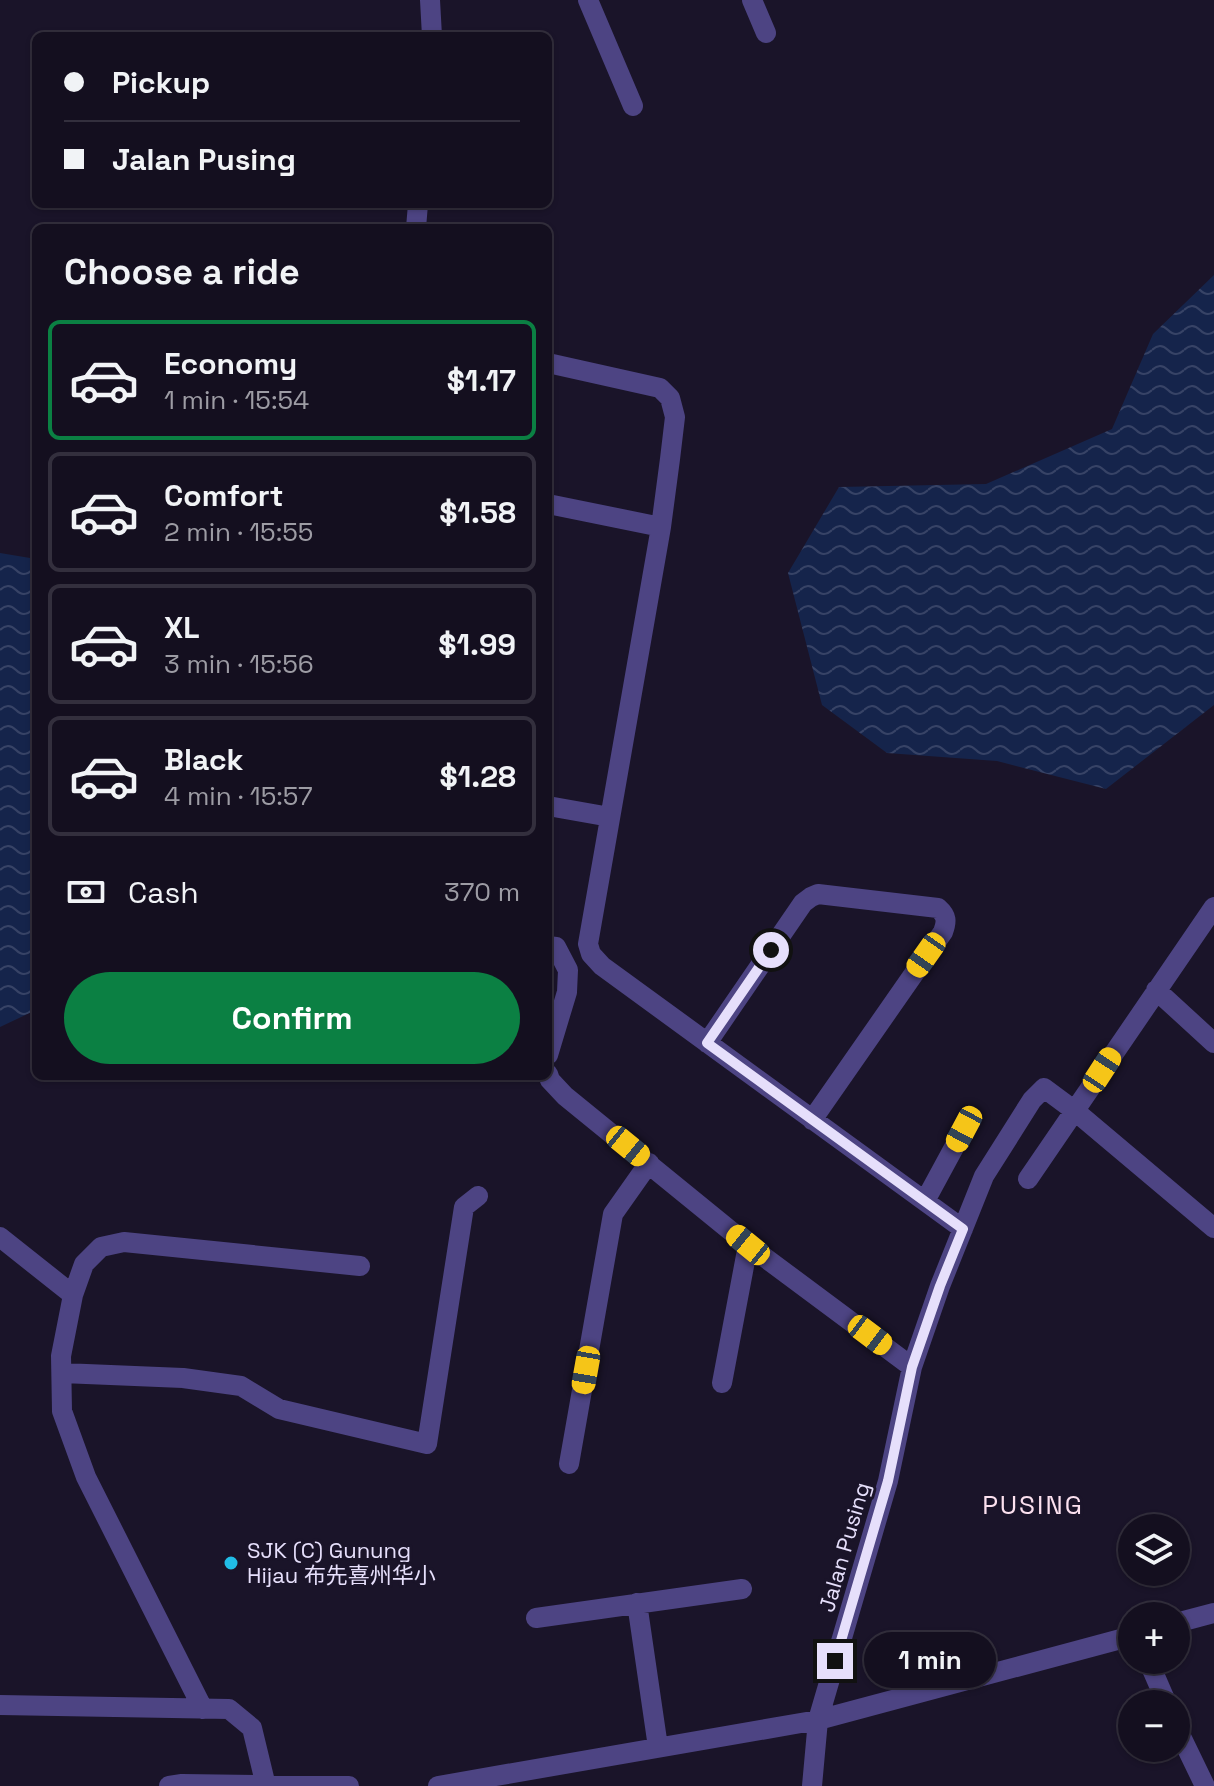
<!DOCTYPE html>
<meta charset="utf-8">
<style>
:root{--surface:#140f1f;--page:#1d1828;--text:#f1f3f6;--muted:#9d9ca4;--line:#332f3d;--accent:#0b8043}
body{margin:0;font-family:"Space Grotesk","Noto Sans SC",sans-serif;background:var(--page);color:var(--text);height:100vh;display:flex;flex-direction:column;font-size:30px;white-space:nowrap}
*{box-sizing:border-box;margin:0}
p{font-size:26px;color:var(--muted)}
.icon{flex:none;width:44px;height:44px;fill:none;stroke:currentColor;stroke-width:2;stroke-linecap:round;stroke-linejoin:round}
.map{position:relative;flex:1;overflow:hidden}
.details{position:absolute;left:32px;top:224px;width:520px;height:856px;display:flex;flex-direction:column;background:var(--surface);border-radius:12px;box-shadow:0 2px 6px #0004,0 0 0 2px var(--line)}
.details>*{flex:none}
.banner{position:absolute;left:32px;top:32px;width:520px;height:176px;border-radius:12px;box-shadow:0 2px 6px #0004,0 0 0 2px var(--line);display:grid;align-content:center;height:176px;padding:0 32px;background:var(--surface)}
.tools{position:absolute;left:1118px;top:1514px;display:grid;gap:16px}
.tools a{display:grid;place-items:center;width:72px;height:72px;border-radius:50%;background:var(--surface);box-shadow:0 2px 6px #0004,0 0 0 2px var(--line);font-size:40px}
.end{position:absolute;width:36px;height:36px;margin:-18px;border:10px solid #e6dffb;background:#111;box-shadow:0 0 0 4px #111}
.from{border-radius:50%}
.bubble{position:absolute;height:56px;border-radius:28px;background:var(--surface);box-shadow:0 2px 6px #0004,0 0 0 2px var(--line);font-size:26px;font-weight:700;line-height:56px;text-align:center}
.car{position:absolute;width:24px;height:48px;margin:-24px -12px;border-radius:10px;box-shadow:0 0 6px 2px #0007;background:linear-gradient(#f5c518 24%,#345 0 40%,#f5c518 0 76%,#345 0 86%,#f5c518 0)}
.banner b{display:flex;align-items:center;gap:28px;height:76px;font-size:30px}
.banner b+b{border-top:2px solid var(--line)}
.banner i{width:20px;height:20px;background:var(--text)}
ul{padding:0;list-style:none}
li{display:flex;align-items:center;gap:24px;height:120px;margin:0 16px 12px;padding:0 16px;border:4px solid var(--line);border-radius:12px}
li div{flex:1}
li b{display:block;font-size:30px}
li em{font-style:normal;font-weight:700}
li.active{border-color:var(--accent)}
li>.icon{width:72px;height:72px;stroke-width:1.5}
h2{padding:0 32px;font-size:36px;line-height:96px}
.pay{display:flex;align-items:center;gap:20px;height:88px;padding:0 32px;font-size:30px}
.pay p{margin-inline-start:auto}
.action{display:flex;gap:16px;margin-top:auto;padding:16px 32px}
.action a{flex:1;height:92px;border-radius:48px;background:var(--accent);color:#fff;font-size:32px;font-weight:700;line-height:92px;text-align:center}
.map>svg:first-child{display:block}
.water{fill:url(#water-waves)}
.lines{fill:none;stroke-linecap:round;stroke-linejoin:round}
.minor{stroke:#4d4483;stroke-width:20}
.route{stroke:#e6dffb;stroke-width:10}
.poi-dot{fill:#21bde6;stroke:#1a1429;stroke-width:3}
.labels{text-anchor:middle;stroke-width:6;stroke-linejoin:round;paint-order:stroke}
.street-label{font-size:22px;fill:#e6dffb;stroke:#1a1429}
.poi-label{font-size:22px;fill:#e6dffb;stroke:#1a1429;text-anchor:start}
.quarter-label{font-size:26px;letter-spacing:2px;fill:#fce1ef;stroke:#1a1429}
</style>
<div class="map">
<svg width="1214" height="1786" viewBox="0 0 1214 1786">
<defs>
<pattern id="water-waves" width="16" height="10" patternUnits="userSpaceOnUse" patternTransform="scale(2)"><rect width="16" height="10" fill="#15244b"/><path d="M0 5q4-4 8 0t8 0" fill="none" stroke="#374366"/></pattern>
</defs>
<rect width="100%" height="100%" fill="#1a1429"/>
<!-- water -->
<path class="water" d="M1214 275V705L1106 789 997 761 887 753 822 705 788 573 839 487 986 484 1112 429 1153 334Z
M0 553 36 559V1010L0 1027Z"/>
<g class="lines">
<!-- minor -->
<path class="minor" d="M430 0 432 36
M588 0 633 106
M752 0 766 33
M416 228 418 204
M548 363 660 388 670 398 675 417 670 459 661 527 588 944 591 954 602 966 963 1229
M548 504 661 527
M548 806 610 817
M548 946 556 947 568 970 567 992 548 1055
M1156 990 1214 1043
M707 1043 803 903 811 897 818 894 938 908C947 916 947 921 943 932L812 1120
M548 1074 550 1080 565 1096 748 1245 912 1367
M1028 1179 1214 907
M925 1201 964 1129
M0 1237 73 1295
M62 1373 183 1378 241 1386 279 1409 427 1444 464 1207 478 1196
M722 1383 748 1245
M569 1464 613 1214 649 1163
M637 1603 658 1747
M536 1618 742 1589
M1176 1623 1214 1613
M1148 1660 1167 1704
M0 1705 229 1709 252 1728 266 1786
M203 1709 86 1477 62 1411 61 1356 73 1295 84 1264 101 1247 124 1242 360 1266
M1176 1726 1205 1786
M169 1786 182 1784 349 1786
M438 1786 818 1720 1132 1636
M812 1786 818 1720 888 1481 912 1367 940 1286 984 1176 1032 1100 1044 1088 1075 1111 1214 1228"/>
</g>
<g class="lines">
<!-- route -->
<path class="route" d="M771 950 707 1043 963 1229 940 1286 912 1367 888 1481 835 1661"/>
</g>
<!-- markers -->
<circle class="poi-dot" cx="231" cy="1563" r="8"/>
<g class="labels">
<!-- street labels -->
<g class="street-label">
<text transform="translate(844 1547) rotate(-74)" y="8">Jalan Pusing</text>
</g>
<!-- poi labels -->
<g class="poi-label">
<text x="247" y="1558">SJK (C) Gunung<tspan x="247" dy="25">Hijau 布先喜州华小</tspan></text>
</g>
<!-- quarter labels -->
<g class="quarter-label">
<text x="1033" y="1514">PUSING</text>
</g>
</g>
</svg>
<div class="tools">
<a><svg class="icon" aria-label="layers" viewBox="0 0 24 24"><path d="M12 4l9 5-9 5-9-5zM3 14l9 5 9-5"/></svg></a>
<a>+</a>
<a>−</a>
</div>
<i class="end from" style="left:771px;top:950px"></i>
<i class="end" style="left:835px;top:1661px"></i>
<div class="bubble" style="left:864px;top:1632px;width:132px">1 min</div>
<i class="car" style="left:926px;top:955px;rotate:215deg"></i>
<i class="car" style="left:1102px;top:1070px;rotate:33deg"></i>
<i class="car" style="left:964px;top:1129px;rotate:208deg"></i>
<i class="car" style="left:628px;top:1146px;rotate:129deg"></i>
<i class="car" style="left:748px;top:1245px;rotate:309deg"></i>
<i class="car" style="left:870px;top:1335px;rotate:127deg"></i>
<i class="car" style="left:586px;top:1370px;rotate:190deg"></i>
<div class="banner">
<b><i class="from"></i>Pickup</b>
<b><i></i>Jalan Pusing</b>
</div>
<section class="details">
<h2>Choose a ride</h2>
<ul>
<li class="active"><svg class="icon" aria-label="car" viewBox="0 0 24 24"><path d="M5 17H2v-5l4-1 3-4h7l3 4 3 1v5h-3M9 17h6M6 11h13"/><circle cx="7" cy="17" r="2"/><circle cx="17" cy="17" r="2"/></svg><div><b>Economy</b><p>1 min · 15:54</p></div><em>$1.17</em></li>
<li><svg class="icon" aria-label="car" viewBox="0 0 24 24"><path d="M5 17H2v-5l4-1 3-4h7l3 4 3 1v5h-3M9 17h6M6 11h13"/><circle cx="7" cy="17" r="2"/><circle cx="17" cy="17" r="2"/></svg><div><b>Comfort</b><p>2 min · 15:55</p></div><em>$1.58</em></li>
<li><svg class="icon" aria-label="car" viewBox="0 0 24 24"><path d="M5 17H2v-5l4-1 3-4h7l3 4 3 1v5h-3M9 17h6M6 11h13"/><circle cx="7" cy="17" r="2"/><circle cx="17" cy="17" r="2"/></svg><div><b>XL</b><p>3 min · 15:56</p></div><em>$1.99</em></li>
<li><svg class="icon" aria-label="car" viewBox="0 0 24 24"><path d="M5 17H2v-5l4-1 3-4h7l3 4 3 1v5h-3M9 17h6M6 11h13"/><circle cx="7" cy="17" r="2"/><circle cx="17" cy="17" r="2"/></svg><div><b>Black</b><p>4 min · 15:57</p></div><em>$1.28</em></li>
</ul>
<div class="pay"><svg class="icon" aria-label="cash" viewBox="0 0 24 24"><path d="M3 7h18v10H3z"/><circle cx="12" cy="12" r="2"/></svg>Cash<p>370 m</p></div>
<div class="action"><a>Confirm</a></div>
</section>
</div>
